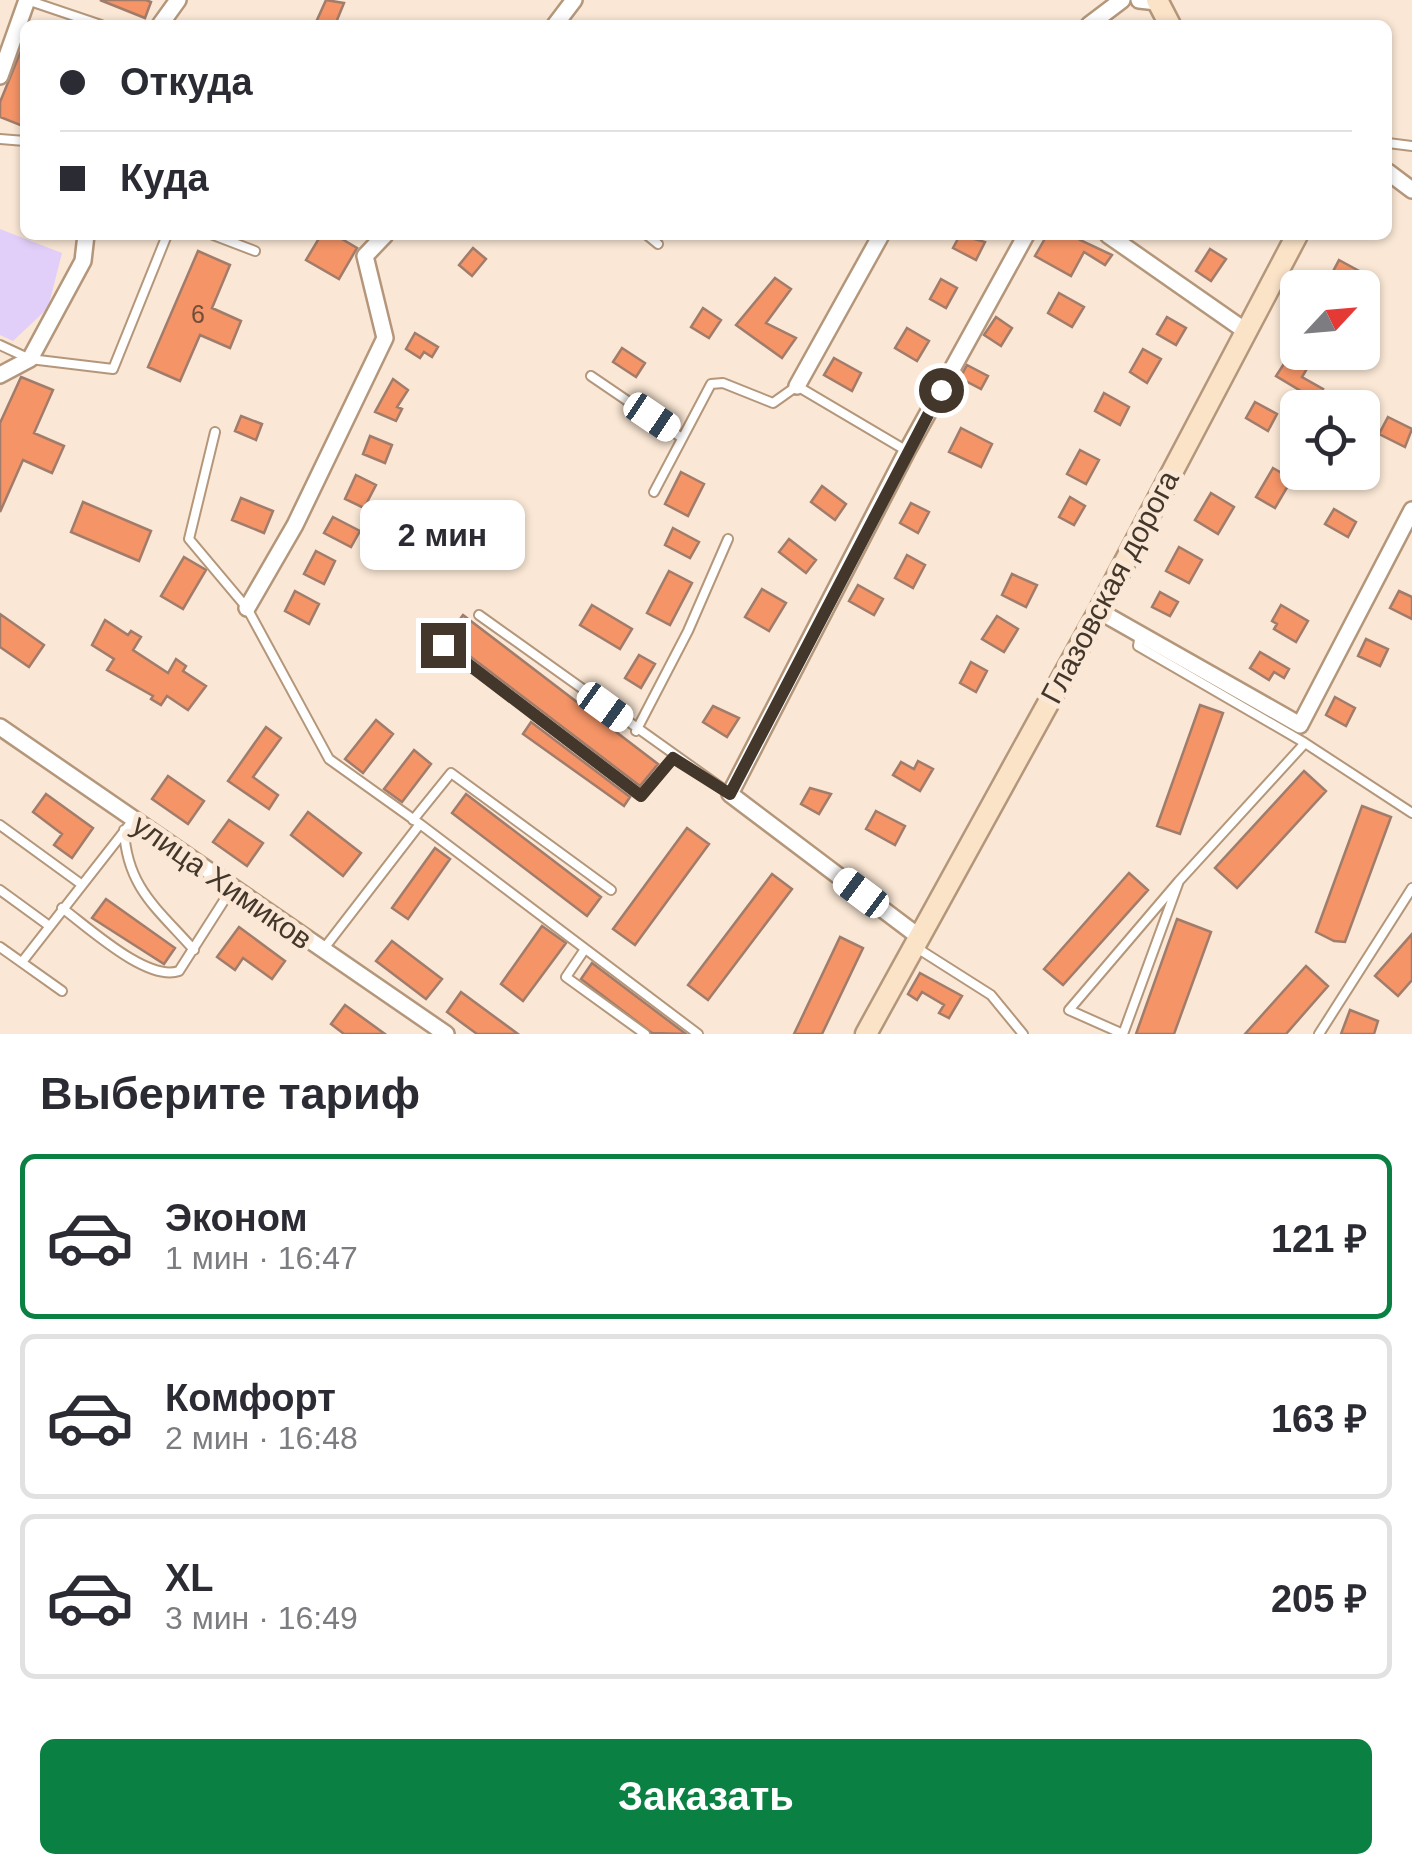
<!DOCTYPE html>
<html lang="ru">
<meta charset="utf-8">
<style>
:root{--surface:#fff;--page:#f2f2f3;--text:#2b2b33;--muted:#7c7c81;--line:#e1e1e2;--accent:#0b8043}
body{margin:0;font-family:Helvetica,sans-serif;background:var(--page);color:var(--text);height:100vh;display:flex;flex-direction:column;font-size:38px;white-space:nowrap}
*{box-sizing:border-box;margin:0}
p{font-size:32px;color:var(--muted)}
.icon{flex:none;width:55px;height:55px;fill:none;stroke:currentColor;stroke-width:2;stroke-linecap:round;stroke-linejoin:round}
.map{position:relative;height:1034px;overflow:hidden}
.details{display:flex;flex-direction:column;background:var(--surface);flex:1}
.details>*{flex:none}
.hud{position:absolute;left:20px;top:20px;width:1372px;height:220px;border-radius:15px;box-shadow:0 2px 8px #0004;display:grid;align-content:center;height:220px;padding:0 40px;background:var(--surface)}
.needle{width:65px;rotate:64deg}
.tools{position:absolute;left:1280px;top:270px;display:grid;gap:20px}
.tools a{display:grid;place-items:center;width:100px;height:100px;border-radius:15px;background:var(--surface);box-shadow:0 2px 8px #0004;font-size:50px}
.end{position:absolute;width:45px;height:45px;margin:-22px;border:12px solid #43372b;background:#fff;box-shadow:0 0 0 5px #fff}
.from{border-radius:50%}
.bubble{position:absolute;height:70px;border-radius:15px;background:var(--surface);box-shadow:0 2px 8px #0004;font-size:32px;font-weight:700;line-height:70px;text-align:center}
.car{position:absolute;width:30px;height:60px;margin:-30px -15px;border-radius:12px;box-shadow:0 0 8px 2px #0007;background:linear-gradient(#fff 24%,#345 0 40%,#fff 0 76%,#345 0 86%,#fff 0)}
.hud b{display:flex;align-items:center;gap:35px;height:95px;font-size:38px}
.hud b+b{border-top:2px solid var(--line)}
.hud i{width:25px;height:25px;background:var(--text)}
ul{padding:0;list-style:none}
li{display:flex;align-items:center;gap:30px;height:165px;margin:0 20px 15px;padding:0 20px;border:5px solid var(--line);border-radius:15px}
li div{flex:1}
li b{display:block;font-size:38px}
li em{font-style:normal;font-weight:700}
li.active{border-color:var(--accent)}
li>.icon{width:90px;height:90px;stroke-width:1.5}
h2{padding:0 40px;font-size:45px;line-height:120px}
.primary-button{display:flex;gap:20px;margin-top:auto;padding:20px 40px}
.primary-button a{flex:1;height:115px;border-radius:15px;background:var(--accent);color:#fff;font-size:40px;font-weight:700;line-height:115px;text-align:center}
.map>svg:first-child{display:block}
.green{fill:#e2cff9}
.building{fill:#f49467;stroke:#a17c6b;stroke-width:2.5}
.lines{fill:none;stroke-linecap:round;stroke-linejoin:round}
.lane-casing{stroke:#b4977b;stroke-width:12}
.street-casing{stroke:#b4977b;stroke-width:20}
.secondary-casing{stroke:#b4977b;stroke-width:25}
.lane{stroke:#fff;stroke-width:8}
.street{stroke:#fff;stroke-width:15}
.secondary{stroke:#fbe3c8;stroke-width:20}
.route{stroke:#43372b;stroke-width:12}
.labels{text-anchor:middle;stroke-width:10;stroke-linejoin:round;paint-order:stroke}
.number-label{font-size:25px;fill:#6f4e3a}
.street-label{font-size:30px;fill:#43372b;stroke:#fae7d5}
</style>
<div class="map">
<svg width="1412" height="1034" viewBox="0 0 1412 1034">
<rect width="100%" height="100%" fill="#fae7d5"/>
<!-- green -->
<path class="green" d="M0 229 62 253 48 308 13 341 0 335Z"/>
<!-- building -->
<path class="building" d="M100 0H146L151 2 145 18Z
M326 0 344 3 335 25 317 20Z
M25 41V127L0 117V102Z
M321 235H335L357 248 339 279 306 260Z
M960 235 985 242 976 260 953 248Z
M1047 235H1083L1080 240 1112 255 1105 265 1084 252 1071 276 1035 256Z
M473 248 486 259 472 276 459 265Z
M1210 249 1226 259 1211 281 1196 271Z
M198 251 230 265 212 308 241 321 230 348 200 335 180 381 148 367Z
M1339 260 1361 272 1353 288 1329 279Z
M775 278 791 289 766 323 796 338 782 358 736 325Z
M941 279 957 288 946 308 930 299Z
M1059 293 1084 307 1072 327 1048 313Z
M703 308 721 320 709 338 691 327Z
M996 317 1012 328 1001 346 984 335Z
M1167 317 1186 328 1176 345 1157 334Z
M907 328 929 341 917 361 895 348Z
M415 333 438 347 432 357 424 352 420 358 406 349Z
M622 348 645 363 636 377 613 362Z
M1143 349 1161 359 1147 383 1130 372Z
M1289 356 1308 367 1302 377 1323 389 1316 400 1276 376Z
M834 358 861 373 852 391 824 375Z
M967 365 988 376 981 389 960 378Z
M21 377 53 390 34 433 64 446 52 473 23 460 0 512V423Z
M393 379 408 390 397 407 402 409 396 421 375 412Z
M1104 393 1129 407 1120 425 1095 411Z
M1255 402 1277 414 1268 431 1246 418Z
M241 416 262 424 256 440 235 431Z
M1388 417 1412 429 1405 447 1379 434Z
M961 428 992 444 981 467 949 452Z
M370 436 392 445 385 463 363 454Z
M1080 450 1099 460 1086 484 1067 474Z
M1273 468 1292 479 1275 508 1256 497Z
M681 472 704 484 688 516 665 504Z
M356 475 376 485 364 508 345 499Z
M822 486 846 504 835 520 811 502Z
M1211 493 1234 507 1218 534 1195 520Z
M1070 497 1085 506 1074 525 1059 517Z
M241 498 273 511 264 533 232 520Z
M83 502 151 531 139 561 71 532Z
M911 503 929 512 918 533 900 523Z
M1334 509 1356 522 1348 537 1325 524Z
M333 517 360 531 351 547 324 533Z
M673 528 699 542 690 558 665 545Z
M789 539 816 560 806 573 779 552Z
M1179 547 1202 560 1189 583 1166 571Z
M316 551 335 561 324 584 304 574Z
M907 555 925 565 913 588 895 578Z
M184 557 206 570 183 609 161 596Z
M669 571 692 583 670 625 647 613Z
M1012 574 1037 585 1026 607 1002 595Z
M858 585 883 599 874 615 849 601Z
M762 589 786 603 769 631 745 617Z
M295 591 319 604 309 624 285 611Z
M1399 591 1412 597V619L1390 608Z
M1160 592 1178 602 1170 616 1152 607Z
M592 605 632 629 620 649 580 625Z
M1281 605 1308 621 1296 642 1274 629 1277 624 1272 621Z
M0 614 44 645 29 667 0 647Z
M463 615 658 764 640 786 446 638Z
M997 616 1018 629 1004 652 982 639Z
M105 620 128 635 131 631 141 637 133 650 168 673 176 659 186 666 183 671 206 686 188 710 167 696 161 705 151 699 153 696 107 670 114 659 92 645Z
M1366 639 1388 649 1380 666 1358 656Z
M1260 652 1289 669 1284 678 1274 672 1269 680 1250 668Z
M639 655 655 664 641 688 625 678Z
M971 662 987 671 976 692 960 683Z
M1335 697 1355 708 1346 726 1326 715Z
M1200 705 1223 713 1180 834 1157 826Z
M713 706 739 718 727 737 703 722Z
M376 720 393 734 363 773 345 759Z
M531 722 630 797 624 806 523 734Z
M266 727 281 738 253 777 278 795 269 809 228 781Z
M414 750 431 764 402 802 384 789Z
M918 761 933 769 920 791 893 775 901 762 914 769Z
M1304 771 1326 791 1237 888 1215 868Z
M168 776 204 801 188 824 152 799Z
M810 788 831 794 819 814 801 804Z
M46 794 93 828 72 858 54 845 62 834 33 812Z
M466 794 601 897 587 916 452 813Z
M1362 806 1391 817 1345 942 1334 941 1316 932Z
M876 811 905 826 895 845 866 829Z
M308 812 361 853 343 876 291 835Z
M229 820 263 843 247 866 213 842Z
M687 828 709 844 635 945 613 929Z
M435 848 450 859 408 919 392 908Z
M1129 873 1148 890 1063 985 1044 969Z
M772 874 792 889 708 1000 688 985Z
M106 899 175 948 164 964 92 918Z
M1177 919 1211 932 1174 1034H1136Z
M542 926 566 943 523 1001 501 984Z
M239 927 285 961 272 979 243 958 235 970 217 957Z
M1412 934V980L1398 996 1375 976Z
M840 937 863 948 822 1034H794Z
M392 941 442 979 426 999 376 961Z
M592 963 686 1034 652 1033 581 979Z
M1306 966 1328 986 1286 1034H1245Z
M920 973 962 996 949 1018 939 1013 944 1005 922 992 917 1000 908 994Z
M461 992 518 1034H477L447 1012Z
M345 1005 385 1034H344L331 1024Z
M1350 1010 1378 1021 1374 1034H1341Z"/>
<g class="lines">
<!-- lane casing -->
<g class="lane-casing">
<path id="lane" d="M27 0 101 25
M0 139 25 141
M1388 143 1412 146
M213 235 255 251
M647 235 658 244
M0 345 30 359 113 369 167 235
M591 376 682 438
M215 432 189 539 247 608 329 759 420 824
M654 492 711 384 723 383 773 403 797 386 907 451
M479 615 730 794
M1140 634 1138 646 1305 743 1179 881 1123 1034 1069 1010 1179 881
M443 645 641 796 673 758
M636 731 688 631 728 539
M1305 743 1412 813
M413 820 451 773 611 890
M0 825 81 884
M124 830C127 888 158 909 194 950
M0 890 48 925
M62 908C88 927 147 982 179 971L232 888
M0 947 62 991
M917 948 991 995 1023 1034
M585 949 566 977 645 1034
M322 951 420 824 698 1034
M22 962 133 820
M1319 1034 1412 888"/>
</g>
<!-- street casing -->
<g class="street-casing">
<path id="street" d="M1139 0 1157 2
M160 25 178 0
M555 25 574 0
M1089 25 1122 0
M0 76 27 0
M1388 172 1412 190
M1108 235 1247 332
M0 375 30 359 83 261 86 235
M797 386 881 235
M247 608 295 525 385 338 365 256 385 235
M1099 611 1300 725 1412 510
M0 727 446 1034
M918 936 730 794 907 451 1026 235"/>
</g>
<!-- secondary casing -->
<g class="secondary-casing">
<path id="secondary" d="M1157 0 1170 25
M866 1034 1099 611 1297 235"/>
</g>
<!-- lane -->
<use href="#lane" class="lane"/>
<!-- street -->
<use href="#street" class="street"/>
<!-- secondary -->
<use href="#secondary" class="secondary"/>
</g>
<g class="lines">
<!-- route -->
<path class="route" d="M443 645 641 796 673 758 730 794 941 390"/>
</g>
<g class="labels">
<!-- number labels -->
<g class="number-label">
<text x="198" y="323">6</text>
</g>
<!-- street labels -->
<g class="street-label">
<text transform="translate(1110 587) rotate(-62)" y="10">Глазовская дорога</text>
<text transform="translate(222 882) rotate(35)" y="10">улица Химиков</text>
</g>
</g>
</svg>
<div class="tools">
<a><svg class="needle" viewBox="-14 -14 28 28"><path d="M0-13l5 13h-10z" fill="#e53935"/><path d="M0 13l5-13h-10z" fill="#7c7c81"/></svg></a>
<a><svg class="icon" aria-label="locate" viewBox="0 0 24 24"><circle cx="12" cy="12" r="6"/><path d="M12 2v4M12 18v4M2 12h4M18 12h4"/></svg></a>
</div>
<i class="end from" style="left:941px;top:390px"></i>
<i class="end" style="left:443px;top:645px"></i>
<div class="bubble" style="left:360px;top:500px;width:165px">2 мин</div>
<i class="car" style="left:652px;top:417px;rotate:124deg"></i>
<i class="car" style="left:605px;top:707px;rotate:126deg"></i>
<i class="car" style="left:861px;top:893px;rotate:307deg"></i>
<div class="hud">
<b><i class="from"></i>Откуда</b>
<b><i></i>Куда</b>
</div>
</div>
<section class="details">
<h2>Выберите тариф</h2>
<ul>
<li class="active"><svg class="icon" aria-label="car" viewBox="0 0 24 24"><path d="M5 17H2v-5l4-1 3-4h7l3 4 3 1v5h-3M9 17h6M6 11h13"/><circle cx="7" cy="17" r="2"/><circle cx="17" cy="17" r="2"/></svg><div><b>Эконом</b><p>1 мин · 16:47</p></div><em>121 ₽</em></li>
<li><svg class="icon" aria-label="car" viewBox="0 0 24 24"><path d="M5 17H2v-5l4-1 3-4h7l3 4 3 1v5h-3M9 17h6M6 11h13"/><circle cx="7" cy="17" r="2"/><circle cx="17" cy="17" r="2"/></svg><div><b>Комфорт</b><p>2 мин · 16:48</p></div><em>163 ₽</em></li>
<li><svg class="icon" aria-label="car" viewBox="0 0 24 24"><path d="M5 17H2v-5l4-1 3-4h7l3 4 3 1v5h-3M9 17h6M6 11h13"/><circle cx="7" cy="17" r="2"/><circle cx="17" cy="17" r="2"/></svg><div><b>XL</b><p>3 мин · 16:49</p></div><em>205 ₽</em></li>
</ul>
<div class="primary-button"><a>Заказать</a></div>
</section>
